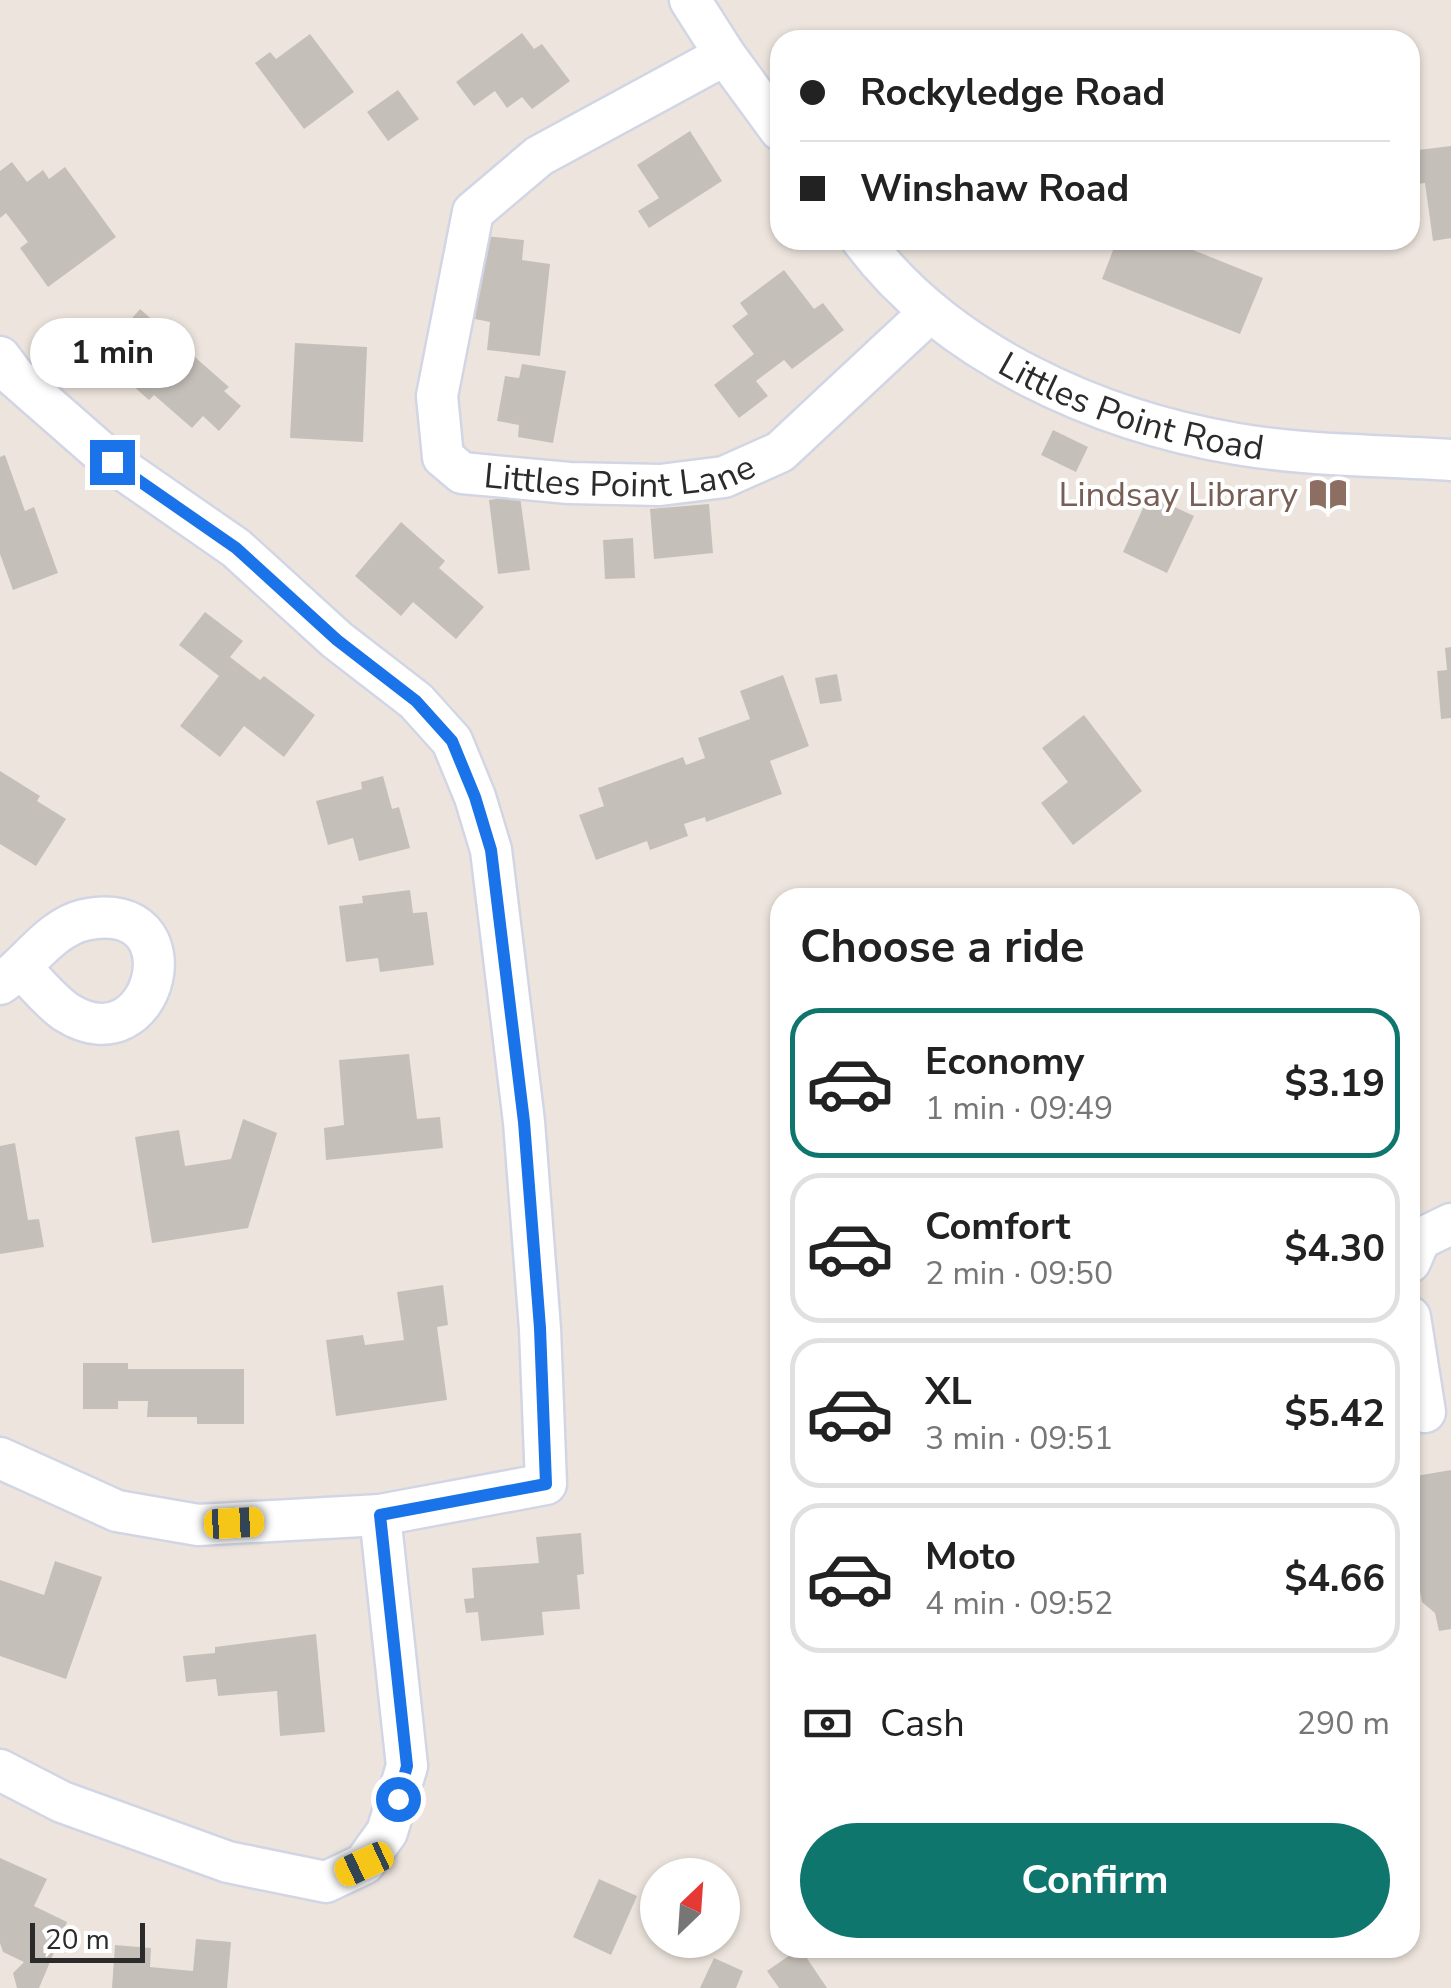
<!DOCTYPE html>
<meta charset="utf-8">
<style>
:root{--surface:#fff;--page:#f6f6f6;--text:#222;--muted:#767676;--line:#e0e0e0;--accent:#0f766e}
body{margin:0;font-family:"Nunito Sans",sans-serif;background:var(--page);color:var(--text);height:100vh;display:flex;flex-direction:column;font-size:38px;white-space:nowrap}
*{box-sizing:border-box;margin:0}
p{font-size:32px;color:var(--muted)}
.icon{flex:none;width:55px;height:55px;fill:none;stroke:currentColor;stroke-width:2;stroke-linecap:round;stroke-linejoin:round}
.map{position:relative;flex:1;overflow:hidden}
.sheet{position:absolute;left:770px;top:888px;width:650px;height:1070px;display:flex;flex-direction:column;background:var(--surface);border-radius:30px;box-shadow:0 2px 8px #0004}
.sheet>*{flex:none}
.guide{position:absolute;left:770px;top:30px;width:650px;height:220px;border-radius:30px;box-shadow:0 2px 8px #0004;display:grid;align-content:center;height:220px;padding:0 30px;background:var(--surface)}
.needle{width:65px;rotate:25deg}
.buttons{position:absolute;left:640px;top:1858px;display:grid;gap:20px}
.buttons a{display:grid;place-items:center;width:100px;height:100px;border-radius:50%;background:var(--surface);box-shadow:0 2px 8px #0004;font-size:50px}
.scale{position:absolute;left:30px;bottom:25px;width:115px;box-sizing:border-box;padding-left:10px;border:5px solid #2b2b2b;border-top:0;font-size:28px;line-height:35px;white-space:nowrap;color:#2b2b2b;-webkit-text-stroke:8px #fff;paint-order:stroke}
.end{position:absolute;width:45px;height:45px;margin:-22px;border:12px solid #1a73e8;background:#fff;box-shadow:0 0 0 5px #fff}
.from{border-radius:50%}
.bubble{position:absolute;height:70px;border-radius:35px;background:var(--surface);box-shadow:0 2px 8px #0004;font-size:32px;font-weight:700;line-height:70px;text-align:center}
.car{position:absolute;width:30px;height:60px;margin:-30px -15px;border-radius:12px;box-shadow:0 0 8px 2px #0007;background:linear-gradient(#f5c518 24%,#345 0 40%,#f5c518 0 76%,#345 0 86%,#f5c518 0)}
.guide b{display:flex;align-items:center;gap:35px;height:95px;font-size:38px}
.guide b+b{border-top:2px solid var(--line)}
.guide i{width:25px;height:25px;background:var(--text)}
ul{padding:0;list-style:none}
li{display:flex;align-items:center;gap:30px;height:150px;margin:0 20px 15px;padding:0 10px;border:5px solid var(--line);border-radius:30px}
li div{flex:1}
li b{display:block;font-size:38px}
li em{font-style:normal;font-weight:700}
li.active{border-color:var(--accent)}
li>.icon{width:90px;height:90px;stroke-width:1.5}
h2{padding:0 30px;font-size:45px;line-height:120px}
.pay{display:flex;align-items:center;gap:25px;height:110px;padding:0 30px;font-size:38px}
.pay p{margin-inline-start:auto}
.button{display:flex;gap:20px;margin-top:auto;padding:20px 30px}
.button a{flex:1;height:115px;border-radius:60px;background:var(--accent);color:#fff;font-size:40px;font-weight:700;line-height:115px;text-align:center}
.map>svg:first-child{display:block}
.building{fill:#c5bfb9}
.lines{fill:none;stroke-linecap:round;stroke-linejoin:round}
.minor-casing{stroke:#d2d6e4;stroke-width:45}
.minor{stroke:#fff;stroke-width:40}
.route{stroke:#1a73e8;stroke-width:12}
.labels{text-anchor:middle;stroke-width:8;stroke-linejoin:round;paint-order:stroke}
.street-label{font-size:35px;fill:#2b2b2b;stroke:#fff}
.education-label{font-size:35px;fill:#785e54;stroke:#fff;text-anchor:end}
</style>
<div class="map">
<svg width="1451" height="1988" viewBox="0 0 1451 1988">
<rect width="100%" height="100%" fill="#ede5dd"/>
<!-- building -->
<path class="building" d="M522 33 534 49 542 44 570 81 532 109 522 97 507 108 495 91 474 106 456 82Z
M310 34 354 92 304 129 255 63 270 52 276 59Z
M398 90 419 119 388 141 367 112Z
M690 131 722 181 649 228 638 211 659 198 637 165Z
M1451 146V238L1433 241 1425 183 1410 185V151Z
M12 162 27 182 43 170 49 179 65 167 116 237 48 287 20 248 28 242 6 213 0 218V171Z
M484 236 524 240 522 260 550 264 540 356 487 350 490 322 475 319Z
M1117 240H1191L1188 248 1263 278 1240 334 1102 279Z
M784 270 814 309 823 303 844 330 792 369 784 360 756 381 768 396 739 418 714 385 754 354 732 326 748 314 740 303Z
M140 309 229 387 224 391 241 406 219 431 203 416 192 428 154 395 149 400 99 356Z
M295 343 367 347 363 442 290 438Z
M522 364 566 371 553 443 518 437 519 425 497 421 505 376 519 378Z
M1053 430 1088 447 1076 472 1041 455Z
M5 455 25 511 34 507 58 573 13 590 0 554V457Z
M1149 495 1194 516 1167 573 1123 552Z
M520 496 530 570 498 574 489 500Z
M709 504 713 553 654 559 650 509Z
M401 522 445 561 439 568 484 607 456 639 413 602 401 616 355 576Z
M633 538 635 578 605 579 603 540Z
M205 612 243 641 230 657 260 680 264 676 315 715 284 757 244 726 220 757 180 726 219 676 179 645Z
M1451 647V718L1441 719 1437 671 1447 670 1445 648Z
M837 674 842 701 820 704 815 678Z
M783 675 809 746 770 761 782 794 706 822 705 817 684 824 688 836 650 850 647 841 596 860 579 815 604 806 598 788 683 757 686 765 705 758 698 738 750 719 740 691Z
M1084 715 1142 791 1073 845 1041 803 1068 782 1042 748Z
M0 771 40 796 37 801 66 819 36 866 0 844Z
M383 776 392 809 399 807 410 848 359 861 353 838 328 845 316 801 362 789 361 782Z
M410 890 413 913 427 912 434 965 380 972 378 958 346 962 339 906 363 903 362 896Z
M409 1054 417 1119 440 1117 443 1148 326 1160 324 1128 344 1125 339 1060Z
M243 1119 277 1133 248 1228 152 1243 135 1137 179 1130 185 1166 231 1159Z
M15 1143 28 1220 39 1219 44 1247 0 1254V1146Z
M443 1285 448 1325 437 1327 447 1400 336 1416 326 1340 363 1335 365 1345 404 1340 397 1292Z
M83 1363H128V1369H244V1424H197V1417H147L148 1401H118V1409H83Z
M1451 1470V1629L1439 1631 1435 1613 1422 1602 1417 1574 1410 1575V1516L1413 1510 1410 1477Z
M581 1533 584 1574 577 1575 580 1609 542 1612 544 1635 481 1641 478 1612 466 1613 464 1599 474 1598 472 1568 539 1563 536 1537Z
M55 1561 102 1577 66 1679 0 1656V1580L44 1595Z
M316 1634 325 1732 280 1736 277 1691 218 1696 216 1679 186 1682 183 1656 215 1653V1647Z
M0 1858 47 1879 34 1906 67 1922 39 1988H17L13 1973 24 1962 3 1952 0 1943Z
M599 1879 637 1896 611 1955 573 1937Z
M196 1939 231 1942 227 1988H112L115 1945 151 1948 150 1967 193 1971Z
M800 1948 827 1988H779L767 1971Z
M714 1958 743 1971 736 1988H700Z"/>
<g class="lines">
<!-- minor casing -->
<g class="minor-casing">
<g id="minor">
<path d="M690 0 725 55 780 130"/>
<path id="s1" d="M725 55 539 156 473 212 437 396 443 457 462 473 569 483 660 485 724 477 780 452 930 312"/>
<path id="s2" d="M862 240C947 354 1099 421 1237 444 1307 456 1380 455 1451 460"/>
<path d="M0 357 15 377 112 462 236 548 337 640 416 701 452 741 475 797 491 850 524 1122 540 1329 546 1484 380 1515 198 1525 117 1511 0 1458"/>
<path d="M0 984C28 965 50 928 84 920 199 895 157 1070 66 1012 50 1001 36 983 22 969"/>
<path d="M1410 1262 1420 1239 1451 1224"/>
<path d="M1410 1317 1425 1412"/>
<path d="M0 1770 62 1802 228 1862 326 1882 364 1864 387 1832 407 1766 380 1515"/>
</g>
</g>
<!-- minor -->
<use href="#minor" class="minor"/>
</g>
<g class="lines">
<!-- route -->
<path class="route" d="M112 462 236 548 337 640 416 701 452 741 475 797 491 850 524 1122 540 1328 546 1484 380 1515 407 1766 398 1799"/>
</g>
<!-- icons -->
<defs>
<g id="library-bare" transform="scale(3)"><path d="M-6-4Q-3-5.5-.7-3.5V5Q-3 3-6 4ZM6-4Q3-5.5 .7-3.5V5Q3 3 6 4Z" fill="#8d6e63" stroke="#fff" stroke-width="2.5" paint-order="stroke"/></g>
</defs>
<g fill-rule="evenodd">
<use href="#library-bare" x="1328" y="494"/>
</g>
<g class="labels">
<!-- street labels -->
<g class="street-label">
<text dy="12" stroke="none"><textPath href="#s2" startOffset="325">Littles Point Road</textPath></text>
<text dy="12" stroke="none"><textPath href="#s1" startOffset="730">Littles Point Lane</textPath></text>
</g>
<!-- education labels -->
<g class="education-label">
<text x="1298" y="506">Lindsay Library</text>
</g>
</g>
</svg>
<div class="buttons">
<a><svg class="needle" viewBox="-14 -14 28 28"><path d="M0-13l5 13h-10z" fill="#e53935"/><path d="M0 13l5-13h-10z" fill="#767676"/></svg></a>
</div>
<div class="scale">20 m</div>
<i class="end from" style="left:398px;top:1799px"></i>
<i class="end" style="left:112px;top:462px"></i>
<div class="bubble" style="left:30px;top:318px;width:165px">1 min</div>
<i class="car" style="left:234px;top:1523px;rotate:87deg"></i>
<i class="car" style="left:364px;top:1864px;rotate:245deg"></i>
<div class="guide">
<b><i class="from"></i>Rockyledge Road</b>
<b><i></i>Winshaw Road</b>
</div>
<section class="sheet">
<h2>Choose a ride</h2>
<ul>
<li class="active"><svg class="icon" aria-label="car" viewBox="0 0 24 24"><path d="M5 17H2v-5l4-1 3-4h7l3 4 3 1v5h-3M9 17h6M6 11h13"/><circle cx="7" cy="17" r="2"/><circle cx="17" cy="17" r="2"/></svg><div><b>Economy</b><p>1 min · 09:49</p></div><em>$3.19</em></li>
<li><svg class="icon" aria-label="car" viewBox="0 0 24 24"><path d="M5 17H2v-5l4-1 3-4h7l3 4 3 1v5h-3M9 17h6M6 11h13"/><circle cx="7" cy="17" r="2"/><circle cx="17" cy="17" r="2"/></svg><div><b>Comfort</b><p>2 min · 09:50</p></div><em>$4.30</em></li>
<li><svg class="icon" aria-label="car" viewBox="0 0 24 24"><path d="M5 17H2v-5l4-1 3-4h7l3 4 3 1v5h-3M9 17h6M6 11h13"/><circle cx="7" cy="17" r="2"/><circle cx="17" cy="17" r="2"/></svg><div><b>XL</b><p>3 min · 09:51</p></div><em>$5.42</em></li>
<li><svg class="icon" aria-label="car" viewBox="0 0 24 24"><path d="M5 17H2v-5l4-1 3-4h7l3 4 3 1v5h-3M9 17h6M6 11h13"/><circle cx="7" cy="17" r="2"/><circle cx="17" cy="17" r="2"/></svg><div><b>Moto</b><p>4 min · 09:52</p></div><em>$4.66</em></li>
</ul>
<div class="pay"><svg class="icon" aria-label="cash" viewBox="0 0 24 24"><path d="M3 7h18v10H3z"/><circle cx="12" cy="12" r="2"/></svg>Cash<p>290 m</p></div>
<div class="button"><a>Confirm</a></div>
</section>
</div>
